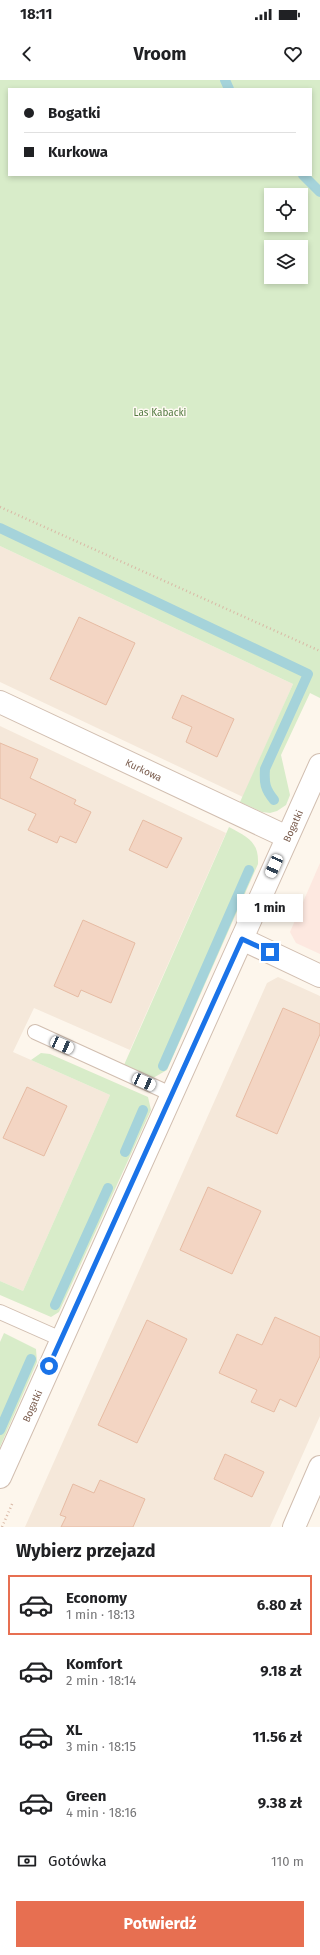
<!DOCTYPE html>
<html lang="pl">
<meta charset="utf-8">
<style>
:root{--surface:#fff;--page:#f2f2f2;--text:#202124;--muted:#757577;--line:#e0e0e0;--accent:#e76f51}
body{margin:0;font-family:"Fira Sans",sans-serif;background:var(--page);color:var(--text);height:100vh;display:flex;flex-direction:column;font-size:15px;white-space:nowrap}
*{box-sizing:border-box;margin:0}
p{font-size:13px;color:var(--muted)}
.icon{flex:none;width:22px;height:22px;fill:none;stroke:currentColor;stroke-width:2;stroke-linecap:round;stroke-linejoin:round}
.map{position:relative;height:1447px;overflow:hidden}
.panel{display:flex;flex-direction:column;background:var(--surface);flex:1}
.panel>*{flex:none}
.hud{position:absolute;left:8px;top:8px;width:304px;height:88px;border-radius:0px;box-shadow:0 2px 6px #0003;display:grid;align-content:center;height:88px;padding:0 16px;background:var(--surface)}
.fabs{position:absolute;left:264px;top:108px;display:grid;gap:8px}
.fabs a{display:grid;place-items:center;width:44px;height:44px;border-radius:0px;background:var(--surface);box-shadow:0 2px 6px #0003;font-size:20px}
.end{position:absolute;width:18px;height:18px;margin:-9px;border:5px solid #1a73e8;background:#fff;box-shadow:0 0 0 2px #fff}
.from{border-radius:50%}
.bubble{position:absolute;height:28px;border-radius:0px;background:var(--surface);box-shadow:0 2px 6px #0003;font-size:13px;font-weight:700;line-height:28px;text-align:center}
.car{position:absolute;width:12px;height:24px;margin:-12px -6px;border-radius:5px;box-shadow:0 0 3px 1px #0007;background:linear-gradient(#fff 24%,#345 0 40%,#fff 0 76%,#345 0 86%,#fff 0)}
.hud b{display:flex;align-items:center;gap:14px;height:38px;font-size:15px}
.hud b+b{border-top:1px solid var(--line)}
.hud i{width:10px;height:10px;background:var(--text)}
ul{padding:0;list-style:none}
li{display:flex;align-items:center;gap:12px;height:60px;margin:0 8px 6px;padding:0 8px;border:2px solid transparent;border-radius:0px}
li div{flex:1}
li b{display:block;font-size:15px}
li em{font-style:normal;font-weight:700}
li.selected{border-color:var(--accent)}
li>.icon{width:36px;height:36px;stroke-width:1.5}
h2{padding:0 16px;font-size:18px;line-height:48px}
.pay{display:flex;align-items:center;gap:10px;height:44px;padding:0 16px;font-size:15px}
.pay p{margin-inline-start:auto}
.cta{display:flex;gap:8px;margin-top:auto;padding:8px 16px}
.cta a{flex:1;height:46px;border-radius:0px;background:var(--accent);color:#fff;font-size:16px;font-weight:700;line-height:46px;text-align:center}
.status{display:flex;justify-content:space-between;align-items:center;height:28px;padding:0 20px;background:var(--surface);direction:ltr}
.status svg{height:11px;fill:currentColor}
header{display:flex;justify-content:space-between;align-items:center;height:52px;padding:0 16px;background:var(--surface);font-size:18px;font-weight:700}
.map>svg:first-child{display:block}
.residential{fill:#f5e8da}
.commercial{fill:#fde8e0}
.green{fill:#d8ecc9;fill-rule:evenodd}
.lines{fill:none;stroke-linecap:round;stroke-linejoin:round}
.stream{stroke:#a5d3da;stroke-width:10}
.building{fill:#f3d5c3;stroke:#e6bba3}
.service-casing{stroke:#d1beb0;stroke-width:16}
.minor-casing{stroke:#d1beb0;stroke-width:24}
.path{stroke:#d9b8a5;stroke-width:2.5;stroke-dasharray:1 3;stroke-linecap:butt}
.service{stroke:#fff;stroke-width:14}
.minor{stroke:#fff;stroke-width:22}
.route{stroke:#1a73e8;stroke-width:5}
.labels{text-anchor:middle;stroke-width:3;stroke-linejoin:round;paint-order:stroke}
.park-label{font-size:10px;fill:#537a41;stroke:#fffaf3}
.street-label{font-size:10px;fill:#7a5c4d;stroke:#fffaf3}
</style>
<div class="status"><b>18:11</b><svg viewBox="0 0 49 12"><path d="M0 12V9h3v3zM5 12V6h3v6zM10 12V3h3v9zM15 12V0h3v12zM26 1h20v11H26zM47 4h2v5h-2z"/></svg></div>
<header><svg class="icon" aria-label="back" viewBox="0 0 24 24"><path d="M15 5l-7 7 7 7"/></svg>Vroom<svg class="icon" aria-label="heart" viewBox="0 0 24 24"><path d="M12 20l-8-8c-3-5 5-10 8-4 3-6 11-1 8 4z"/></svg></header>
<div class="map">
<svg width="320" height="1447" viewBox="0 0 320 1447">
<rect width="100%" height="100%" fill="#fdf6ec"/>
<!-- residential -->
<path class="residential" d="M0 466 293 604 243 717 0 602Z
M0 646 226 753 130 970 34 928 13 972 110 1015 23 1211 0 1201Z
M278 897 320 916V1336L270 1447H25L267 903Z"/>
<!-- commercial -->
<path class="commercial" d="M320 783V874L296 863 290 852Z"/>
<!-- green -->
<path class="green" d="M0 0H320V618L310 613 281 675 290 715 286 725 277 731 270 733 262 732 240 722 293 604 0 466ZM9 9H311V95H9ZM271 115H301V145H271ZM271 167H301V197H271Z
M229 747C247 757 259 761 258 784L167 990 153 998 124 985Z
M41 973 50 974 148 1017 151 1030 59 1232 51 1237 0 1215V1201L23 1211 110 1015 31 980Z
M4 1253 36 1269 37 1282 0 1367V1262Z"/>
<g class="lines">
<!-- stream -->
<path class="stream" d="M225 0 229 9
M303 95 320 112
M0 448 308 594 265 689C264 703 265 709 274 720
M163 986 249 790
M125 1072 143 1030
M55 1225 108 1108
M0 1350 31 1279"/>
</g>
<!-- building -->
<path class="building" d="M79 537 135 563 106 625 50 599Z
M182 615 234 639 217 677 186 662 192 647 172 638Z
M0 663 38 679 30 698 76 720 74 724 91 732 76 763 60 756 57 763 28 750 36 734 0 718Z
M143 740 182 758 167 788 129 770Z
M83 840 135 863 111 923 81 910 78 917 54 906Z
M283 928 320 944V954L277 1054 236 1036Z
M27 1007 67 1026 44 1076 3 1058Z
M208 1107 261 1131 232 1194 180 1170Z
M275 1237 320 1257V1276L296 1327 280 1319 274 1332 251 1322 257 1310 219 1293 237 1254 262 1265Z
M147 1240 187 1259 137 1363 98 1345Z
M225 1374 264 1392 252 1417 214 1399Z
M100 1400 145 1419 133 1447H61L66 1437 60 1435 73 1404 94 1413Z"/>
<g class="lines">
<!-- service casing -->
<g class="service-casing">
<path id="service" d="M35 952 171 1014
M0 1232 61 1259"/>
</g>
<!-- minor casing -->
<g class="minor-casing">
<g id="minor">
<path id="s1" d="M0 622 287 757"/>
<path d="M242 859 320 896"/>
<path id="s2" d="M0 1397 320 685"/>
<path d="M294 1447 320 1387"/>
</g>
</g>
<!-- path -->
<path class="path" d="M0 427 320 571
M2 1447 13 1422"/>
<!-- service -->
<use href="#service" class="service"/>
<!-- minor -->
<use href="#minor" class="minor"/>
</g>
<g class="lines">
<!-- route -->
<path class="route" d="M49 1286 242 859 270 872"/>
</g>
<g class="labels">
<!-- park labels -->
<g class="park-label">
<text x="160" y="336">Las Kabacki</text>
</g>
<!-- street labels -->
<g class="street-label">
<text dy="4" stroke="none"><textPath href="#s1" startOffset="159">Kurkowa</textPath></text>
<text dy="4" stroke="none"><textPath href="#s2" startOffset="714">Bogatki</textPath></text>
<text dy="4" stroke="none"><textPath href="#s2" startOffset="78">Bogatki</textPath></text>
</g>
</g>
</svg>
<div class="fabs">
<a><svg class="icon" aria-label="locate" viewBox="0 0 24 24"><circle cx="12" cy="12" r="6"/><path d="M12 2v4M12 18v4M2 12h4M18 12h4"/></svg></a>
<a><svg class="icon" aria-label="layers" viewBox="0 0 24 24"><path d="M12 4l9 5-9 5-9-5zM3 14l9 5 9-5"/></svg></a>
</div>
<i class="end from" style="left:49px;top:1286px"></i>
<i class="end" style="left:270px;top:872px"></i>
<div class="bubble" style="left:237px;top:814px;width:66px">1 min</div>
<i class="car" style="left:274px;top:786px;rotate:204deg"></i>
<i class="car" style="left:62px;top:965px;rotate:114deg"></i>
<i class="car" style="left:144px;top:1002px;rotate:114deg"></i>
<div class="hud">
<b><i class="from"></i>Bogatki</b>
<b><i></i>Kurkowa</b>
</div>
</div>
<section class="panel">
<h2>Wybierz przejazd</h2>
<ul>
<li class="selected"><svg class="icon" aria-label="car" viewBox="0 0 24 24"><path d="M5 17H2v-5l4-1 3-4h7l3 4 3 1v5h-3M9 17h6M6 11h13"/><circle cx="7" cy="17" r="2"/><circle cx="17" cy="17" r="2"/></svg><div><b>Economy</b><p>1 min · 18:13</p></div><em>6.80 zł</em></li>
<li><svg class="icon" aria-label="car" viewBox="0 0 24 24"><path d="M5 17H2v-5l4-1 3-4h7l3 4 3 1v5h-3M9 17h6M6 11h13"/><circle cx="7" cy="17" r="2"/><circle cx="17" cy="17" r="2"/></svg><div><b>Komfort</b><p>2 min · 18:14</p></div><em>9.18 zł</em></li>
<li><svg class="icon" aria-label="car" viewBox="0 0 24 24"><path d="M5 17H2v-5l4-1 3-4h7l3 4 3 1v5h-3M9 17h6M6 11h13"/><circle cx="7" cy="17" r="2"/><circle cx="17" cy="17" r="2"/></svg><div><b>XL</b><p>3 min · 18:15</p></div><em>11.56 zł</em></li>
<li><svg class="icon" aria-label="car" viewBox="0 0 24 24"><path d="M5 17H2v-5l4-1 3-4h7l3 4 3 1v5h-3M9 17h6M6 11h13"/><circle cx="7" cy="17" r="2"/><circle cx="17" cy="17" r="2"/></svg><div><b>Green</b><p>4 min · 18:16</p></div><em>9.38 zł</em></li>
</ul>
<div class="pay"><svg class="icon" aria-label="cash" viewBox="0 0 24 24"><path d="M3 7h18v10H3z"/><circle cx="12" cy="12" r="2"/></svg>Gotówka<p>110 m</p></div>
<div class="cta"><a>Potwierdź</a></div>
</section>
